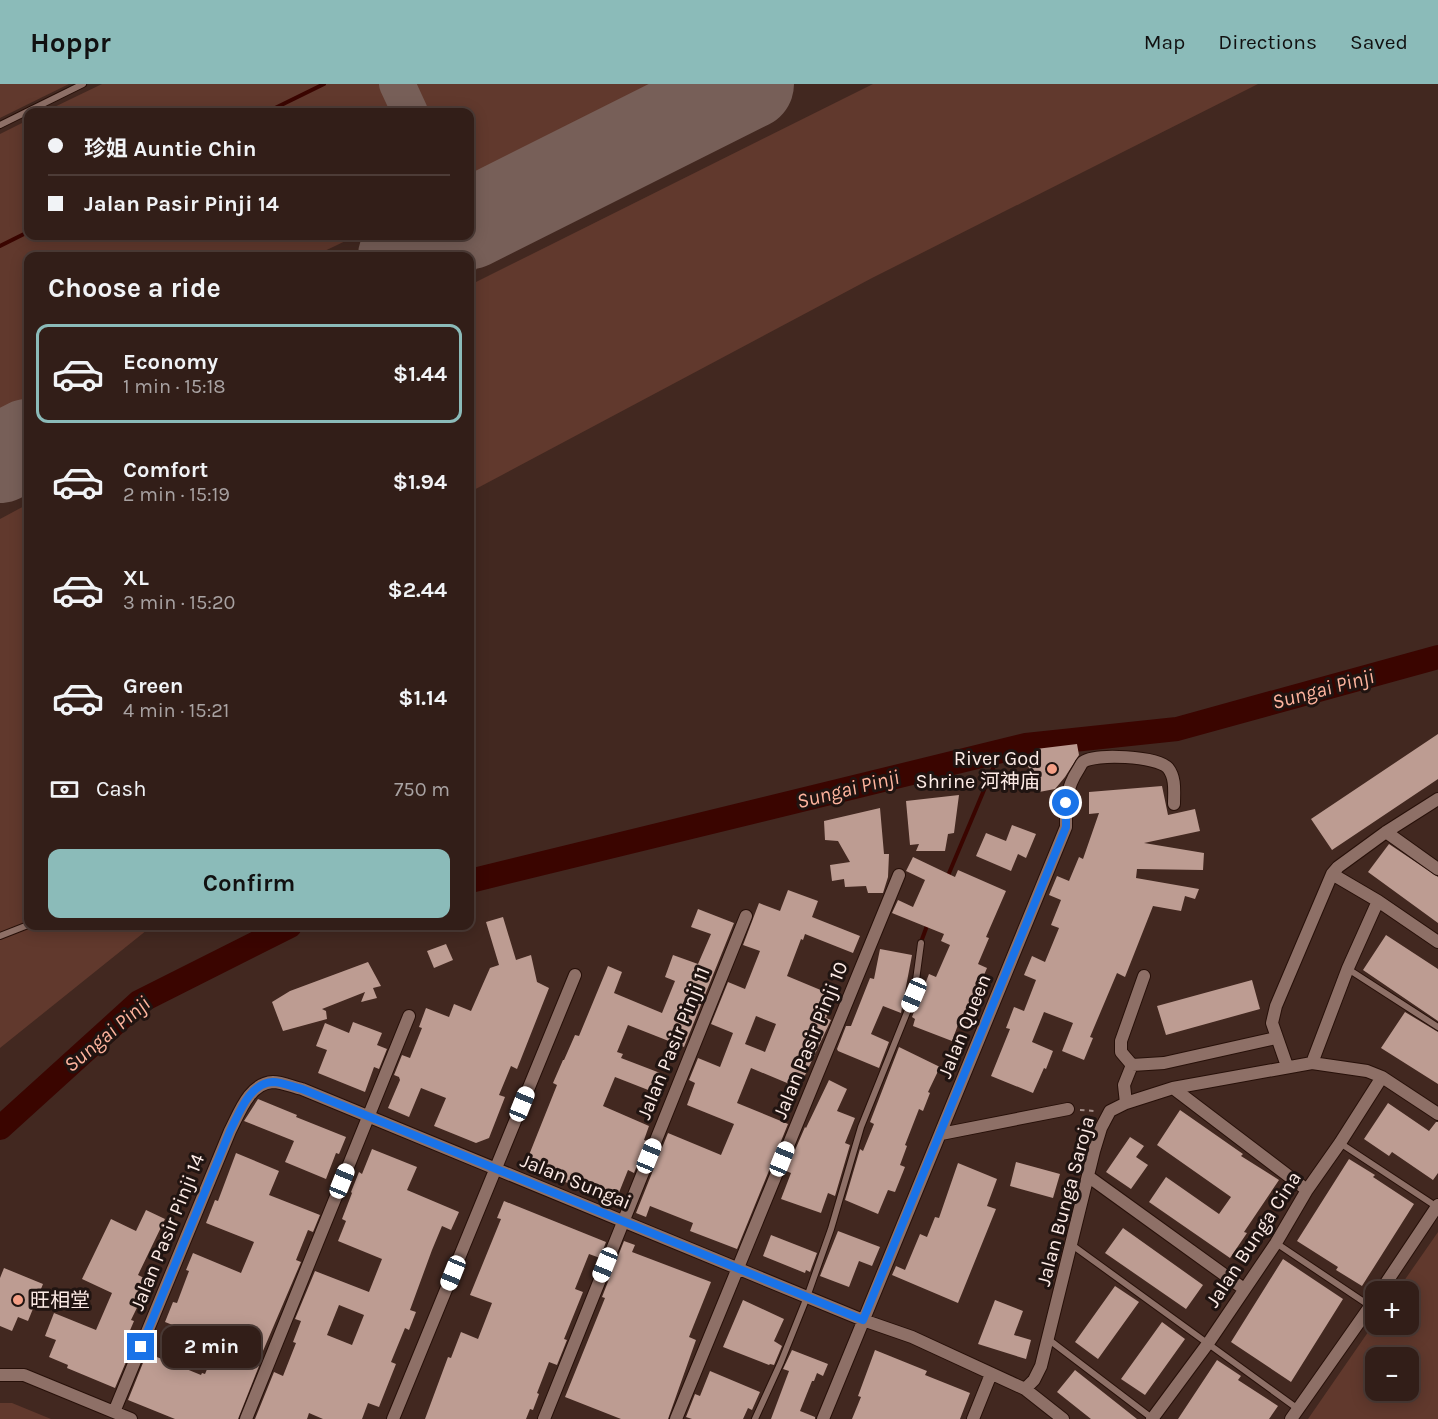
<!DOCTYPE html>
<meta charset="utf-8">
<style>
:root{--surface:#321e18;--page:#3d2b25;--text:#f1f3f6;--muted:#a8a2a2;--line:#4d3c37;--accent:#8bbbb9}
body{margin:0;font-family:Karla,"Noto Sans SC",sans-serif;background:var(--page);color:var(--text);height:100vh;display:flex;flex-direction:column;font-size:22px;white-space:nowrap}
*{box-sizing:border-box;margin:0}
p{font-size:20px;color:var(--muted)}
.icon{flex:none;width:33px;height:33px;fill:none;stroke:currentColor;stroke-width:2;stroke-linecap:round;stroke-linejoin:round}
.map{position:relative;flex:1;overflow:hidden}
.sheet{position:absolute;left:24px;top:168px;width:450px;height:678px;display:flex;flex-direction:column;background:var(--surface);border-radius:12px;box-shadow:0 3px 15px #0003,0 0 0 2px var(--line)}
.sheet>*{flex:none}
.banner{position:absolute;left:24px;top:24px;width:450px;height:132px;border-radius:12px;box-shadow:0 3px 15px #0003,0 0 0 2px var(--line);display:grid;align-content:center;height:132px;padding:0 24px;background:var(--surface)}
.buttons{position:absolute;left:1365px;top:1197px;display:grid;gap:12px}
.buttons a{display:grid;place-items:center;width:54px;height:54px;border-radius:12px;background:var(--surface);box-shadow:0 3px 15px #0003,0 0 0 2px var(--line);font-size:30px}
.end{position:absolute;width:27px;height:27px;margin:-14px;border:8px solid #1a73e8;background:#fff;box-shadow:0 0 0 3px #fff}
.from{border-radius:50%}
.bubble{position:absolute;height:42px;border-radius:12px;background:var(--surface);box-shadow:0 3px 15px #0003,0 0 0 2px var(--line);font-size:20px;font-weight:700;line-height:42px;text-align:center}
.car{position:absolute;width:18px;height:36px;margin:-18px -9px;border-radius:8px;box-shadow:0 0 4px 2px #0007;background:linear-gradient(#fff 24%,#345 0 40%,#fff 0 76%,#345 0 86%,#fff 0)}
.banner b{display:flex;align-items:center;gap:21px;height:57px;font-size:22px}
.banner b+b{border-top:2px solid var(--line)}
.banner i{width:15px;height:15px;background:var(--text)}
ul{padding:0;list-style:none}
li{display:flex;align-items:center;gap:18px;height:99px;margin:0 12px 9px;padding:0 12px;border:3px solid transparent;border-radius:12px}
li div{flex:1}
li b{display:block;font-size:22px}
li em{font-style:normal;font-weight:700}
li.active{border-color:var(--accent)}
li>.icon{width:54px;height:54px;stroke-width:1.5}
h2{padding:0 24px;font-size:27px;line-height:72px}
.pay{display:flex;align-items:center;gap:15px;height:66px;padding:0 24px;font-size:22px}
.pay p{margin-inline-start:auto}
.cta{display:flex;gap:12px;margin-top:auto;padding:12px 24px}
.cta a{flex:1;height:69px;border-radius:12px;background:var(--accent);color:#111;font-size:24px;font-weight:700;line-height:69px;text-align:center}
header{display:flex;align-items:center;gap:36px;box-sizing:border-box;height:84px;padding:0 30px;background:var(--accent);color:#111}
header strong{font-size:28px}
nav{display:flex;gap:33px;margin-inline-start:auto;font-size:21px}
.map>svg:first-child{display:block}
.green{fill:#61392d;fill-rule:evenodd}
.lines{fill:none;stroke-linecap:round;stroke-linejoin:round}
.stream{stroke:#3a0500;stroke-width:4}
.river{stroke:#3a0500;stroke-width:24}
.taxiway{stroke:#775f58;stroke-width:36}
.runway{stroke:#775f58;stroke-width:90}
.building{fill:#bd9c92;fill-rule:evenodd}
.service-casing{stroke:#271009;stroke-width:8}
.minor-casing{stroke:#271009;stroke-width:14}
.path{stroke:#a18b85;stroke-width:2;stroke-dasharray:4.5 4.5;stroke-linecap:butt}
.service{stroke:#8e7067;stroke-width:6}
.minor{stroke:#8e7067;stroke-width:12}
.route{stroke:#1a73e8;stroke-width:8}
.poi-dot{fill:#f39f86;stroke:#201411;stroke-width:2}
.labels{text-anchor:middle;stroke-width:6;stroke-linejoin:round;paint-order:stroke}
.poi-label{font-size:20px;fill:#fdebe6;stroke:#201411;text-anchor:end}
.street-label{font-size:20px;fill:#fdebe6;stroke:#201411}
.water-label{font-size:21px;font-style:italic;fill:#feb49e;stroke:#201411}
</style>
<header>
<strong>Hoppr</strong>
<nav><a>Map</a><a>Directions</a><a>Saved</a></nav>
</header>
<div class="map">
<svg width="1438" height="1335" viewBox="0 0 1438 1335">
<rect width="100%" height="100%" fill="#422820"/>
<!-- green -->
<path class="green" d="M0 0H69L0 34Z
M102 0H381L395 28H44Z
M409 0H660L470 96V28H423Z
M873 0H1258L872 194 470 408V201Z
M28 36V152H356L314 172H28V316L0 330V50Z
M28 420V842H152L0 964V435Z
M1438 1148V1335H1308L1375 1238 1376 1240H1408V1208L1397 1207ZM1376 1274H1408V1306H1376Z
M0 1319H12L51 1335H0Z"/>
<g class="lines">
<!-- stream -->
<path class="stream" d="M267 28 324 0
M0 162 28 148
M947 794 1000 668
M921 858 928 839"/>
<!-- river -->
<path class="river" d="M470 797 1026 661 1177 645 1438 573
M0 1044 139 918 290 842"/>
<!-- taxiway -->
<path class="taxiway" d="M397 0 410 28
M470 116C486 120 500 119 516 117
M411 169 430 152"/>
<!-- runway -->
<path class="runway" d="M470 140 749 0
M403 172 446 152
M0 374 28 360"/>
</g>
<!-- building -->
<path class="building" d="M1438 650V695L1332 766 1311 735Z
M1077 660 1079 671 1065 693 1055 705 1039 708 1026 677 1036 665Z
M1162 702 1168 731 1195 725 1200 747 1144 759 1204 769 1203 786 1137 785 1136 794 1199 805 1195 815 1185 812 1181 827 1153 822 1125 893 1117 889 1090 953 1093 954 1084 976 1062 967 1073 939 1044 928 1032 958 1053 967 1046 985 1044 984 1033 1009 991 992 1010 945 1006 944 1014 923 1024 927 1036 896 1024 891 1032 872 1045 878 1059 844 1051 841 1061 816 1049 811 1057 792 1069 797 1079 773 1083 775 1099 729 1089 730V708Z
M959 711 954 749 948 750 945 767H916L919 760 910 761 906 717Z
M880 724 884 770H889L888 793 883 809H868L866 802 845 803 844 795 832 797 830 781 850 778 838 757 825 756 824 737Z
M1012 741 1036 750 1026 774 1018 770 1011 787 976 772 986 749 1006 757Z
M1389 760 1438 793V839L1368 788Z
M913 773 955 793 958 786 1006 807 986 853 989 854 978 880 987 884 967 931 962 930 952 957 913 942 915 935 912 933 929 890 936 893 950 861 941 857 944 850 892 829 898 816 913 823 925 796 906 787Z
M788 806 818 817 812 833 860 852 853 869 805 850 803 856 801 855 787 892 835 912 826 934 831 936 799 1004 751 984 737 1019 788 1040 737 1165 690 1147 693 1139 650 1122 646 1133 636 1129 668 1049 721 1071 734 1040 687 1021 695 999 689 996 698 974 720 983 733 949 711 940 728 898 745 905 760 867 743 861 759 819 780 827ZM756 932 776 940 765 968 745 960Z
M698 825 734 839 684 963 628 941 617 968 623 970 621 974 668 992 661 1011 615 993 603 1022 649 1042 644 1056 647 1057 634 1089 628 1086 616 1116 593 1106 595 1100 574 1091 570 1100 525 1081 557 1001 553 999 563 976H564L575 951 579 952 608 882 622 888 614 909 662 929 675 897 665 893 673 871 698 880 711 850 691 843Z
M503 833 516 876 531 871 537 898 549 904 517 985 511 982 499 1011 505 1013 489 1054 476 1059 434 1042 446 1014 421 1004 409 1033 388 1024 400 996 399 993 394 991 402 971 410 974 422 944 419 943 426 924 449 933 454 920 471 927 490 884 499 881 486 838Z
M1386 851 1438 885V937L1363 886Z
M446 860 453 876 434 884 427 867Z
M880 865 912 871 901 929 883 922 871 950 889 958 879 984 838 967 837 965 846 942H851L870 894 874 895Z
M368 878 381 902 373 904 377 914 361 918 365 908 322 925 326 927 327 935 283 947 272 918 290 907Z
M1252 896 1260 925 1166 951 1157 922Z
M1405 928 1438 948V1000L1381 964Z
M353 938 382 949 377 961 387 965 379 985 374 983 365 1008 318 989 327 966 316 962 325 939 349 949Z
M899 963 940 983 928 1008 930 1009 923 1027 919 1025 905 1061 907 1062 900 1081 905 1083 895 1108 888 1106 878 1130 845 1116 860 1065 863 1067 874 1040 870 1038Z
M829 996 847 1005 837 1027 855 1034 845 1059 850 1061 835 1112 828 1109 821 1129 781 1115 791 1089 786 1087 805 1043 806 1044Z
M258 1015 297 1031 296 1033 346 1053 339 1070 336 1069 326 1095 285 1078 294 1057 244 1037Z
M1388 1019 1429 1047 1436 1038H1438V1089L1433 1096 1392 1068 1389 1072 1364 1055Z
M1180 1026 1243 1070 1241 1072 1279 1096 1244 1148 1247 1149 1230 1174 1149 1118 1166 1093 1219 1130 1231 1113 1157 1061Z
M1130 1053 1144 1062 1136 1073 1148 1081 1131 1105 1106 1088Z
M372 1065 417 1083 407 1106 459 1128 451 1146 442 1142 432 1166 410 1226 416 1228 409 1246 405 1244 391 1278 396 1280 379 1323 368 1319 362 1335H323L309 1329 307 1335H255L274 1288 283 1292 296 1259 293 1258 301 1237 295 1235 315 1187 369 1208 382 1175 338 1157 346 1137 342 1135 352 1109 351 1108 359 1088 362 1090ZM339 1221 364 1231 352 1261 327 1251Z
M236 1069 279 1087 269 1111 320 1131 313 1148 308 1146 296 1176 301 1178 257 1281 259 1282 238 1335H175L128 1316 147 1269 201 1291 202 1289 205 1290 218 1259 165 1238 173 1218 177 1219 189 1187 186 1186 193 1169 241 1189 254 1158 206 1139 215 1116 218 1117Z
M1349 1075 1375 1091 1373 1093 1414 1120 1362 1202 1336 1186 1338 1183 1297 1157Z
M1016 1078 1060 1090 1053 1114 1010 1102Z
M958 1079 997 1095 987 1122 996 1125 958 1219 892 1191 896 1182 905 1186 920 1150 927 1153 935 1133 939 1134Z
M504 1117 606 1158 600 1174 589 1170 575 1205 583 1208 564 1255 567 1256 557 1281 549 1278 537 1309 539 1310 533 1326 530 1325 526 1335H425L448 1273 451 1274 461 1248 478 1255 492 1219 470 1211 501 1135 497 1134Z
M146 1126 165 1135 138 1191 150 1197 131 1236 134 1237 125 1258 133 1261 115 1304 67 1284 68 1281 49 1273 56 1256 45 1252 54 1229 96 1246 112 1209 82 1195 111 1135 136 1147Z
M1123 1144 1203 1201 1186 1225 1105 1169Z
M838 1147 880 1163 872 1182 859 1177 849 1203 820 1192Z
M771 1151 817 1169 810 1188 806 1186 805 1189 763 1172Z
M624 1157 635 1161 632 1168 711 1198 689 1253 696 1256 668 1335H621L565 1313 605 1214 602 1213Z
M1283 1175 1343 1215 1291 1298 1231 1258Z
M4 1184 43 1200 28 1237 18 1233 12 1247 0 1242V1194Z
M1115 1202 1139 1218 1098 1275 1075 1258Z
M743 1216 784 1235 774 1257 782 1262 774 1281 770 1280 769 1281 723 1263Z
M995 1216 1023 1227 1014 1251 1031 1256 1026 1275 978 1260Z
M1162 1238 1185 1255 1145 1311 1121 1295Z
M792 1266 828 1280 823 1292 817 1289 814 1297H812L800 1327 815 1333V1335H771L789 1287 783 1285Z
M875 1266 927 1287 925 1291 970 1309 960 1335H852L861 1313 858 1312Z
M1217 1276 1241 1292 1238 1296 1278 1322 1269 1335H1178Z
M1075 1286 1137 1335H1091L1057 1308Z
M710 1287 760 1308 752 1326 748 1324 743 1335H692L686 1333 695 1310 700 1312Z"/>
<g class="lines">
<!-- service casing -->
<g class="service-casing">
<path id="service" d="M0 41 83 0
M0 852 28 841
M1348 885 1438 943
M1340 1059 1437 1123
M1276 1159 1370 1222
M1072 1161 1298 1325
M1048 1255 1153 1335
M755 1335 781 1278 807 1213 831 1145 861 1043 914 911 921 859"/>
</g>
<!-- minor casing -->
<g class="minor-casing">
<path id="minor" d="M1386 748 1438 785
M1332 790 1378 817 1438 858
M1312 979 1348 884 1378 817
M1132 981 1121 968V957L1144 892
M1287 982 1272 939 1276 922 1332 790 1338 783 1386 748 1438 715
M1173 1004 1307 1106
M1126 1019 1124 1001 1132 981 1164 979 1276 954
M941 1050 1068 1025
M1089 1093 1244 1205
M1380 1208 1438 1121
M0 1291H24L131 1335
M1025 1305 1034 1296 1041 1282 1094 1067 1101 1044 1110 1027 1126 1019 1173 1004 1312 979 1367 987 1382 993 1438 1030
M114 1328 230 1047C239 1030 249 999 273 998 282 998 293 1003 302 1005L863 1236 912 1253 1025 1305 1063 1335
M246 1335 409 932
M393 1335 575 891
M544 1335 746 832
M676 1335 899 791
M823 1335 1066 743C1066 720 1065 706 1078 686 1080 683 1081 680 1083 678 1095 669 1157 672 1168 684 1176 694 1174 708 1174 720
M973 1335 991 1290
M1152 1335 1209 1258 1276 1159 1307 1106 1340 1059 1382 993
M1291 1335 1376 1214"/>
</g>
<!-- path -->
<path class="path" d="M1080 1026 1095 1027"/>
<!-- service -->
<use href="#service" class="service"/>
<!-- minor -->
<use href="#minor" class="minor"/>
</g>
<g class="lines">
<!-- route -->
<path class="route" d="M141 1263 230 1047C239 1030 249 999 273 998 282 998 293 1003 302 1005L863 1236 1066 743V719"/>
</g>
<!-- markers -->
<g class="poi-dot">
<circle cx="1052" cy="685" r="6"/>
<circle cx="18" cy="1216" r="6"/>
</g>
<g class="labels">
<!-- poi labels -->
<g class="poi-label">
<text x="1040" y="681">River God<tspan x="1040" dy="23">Shrine 河神庙</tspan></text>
<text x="30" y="1223" text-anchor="start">旺相堂</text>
</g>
<!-- street labels -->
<g class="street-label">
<text transform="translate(964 942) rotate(-68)" y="7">Jalan Queen</text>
<text transform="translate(810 956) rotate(-68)" y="7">Jalan Pasir Pinji 10</text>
<text transform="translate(673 959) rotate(-68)" y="7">Jalan Pasir Pinji 11</text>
<text transform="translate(576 1097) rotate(22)" y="7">Jalan Sungai</text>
<text transform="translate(1065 1117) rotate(-75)" y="7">Jalan Bunga Saroja</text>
<text transform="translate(167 1148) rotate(-68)" y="7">Jalan Pasir Pinji 14</text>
<text transform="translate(1253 1155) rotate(-57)" y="7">Jalan Bunga Cina</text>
</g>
<!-- water labels -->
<g class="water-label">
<text transform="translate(1323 605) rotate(-15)" y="7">Sungai Pinji</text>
<text transform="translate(848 705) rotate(-14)" y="7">Sungai Pinji</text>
<text transform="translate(107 950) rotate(-40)" y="7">Sungai Pinji</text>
</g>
</g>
</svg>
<div class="buttons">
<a>+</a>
<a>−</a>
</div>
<i class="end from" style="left:1066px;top:719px"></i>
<i class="end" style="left:141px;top:1263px"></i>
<div class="bubble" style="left:162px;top:1242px;width:99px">2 min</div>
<i class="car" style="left:914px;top:911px;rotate:203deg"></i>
<i class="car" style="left:522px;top:1020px;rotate:22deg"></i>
<i class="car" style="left:649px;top:1072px;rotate:22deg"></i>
<i class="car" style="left:782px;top:1075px;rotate:22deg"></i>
<i class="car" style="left:342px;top:1097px;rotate:22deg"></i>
<i class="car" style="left:605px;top:1181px;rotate:202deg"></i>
<i class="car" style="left:453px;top:1189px;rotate:202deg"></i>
<div class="banner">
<b><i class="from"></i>珍姐 Auntie Chin</b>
<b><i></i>Jalan Pasir Pinji 14</b>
</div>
<section class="sheet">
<h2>Choose a ride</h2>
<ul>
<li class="active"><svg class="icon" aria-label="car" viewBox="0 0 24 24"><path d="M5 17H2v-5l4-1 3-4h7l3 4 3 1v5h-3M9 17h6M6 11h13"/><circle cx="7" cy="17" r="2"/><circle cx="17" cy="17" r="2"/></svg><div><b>Economy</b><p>1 min · 15:18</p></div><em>$1.44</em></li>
<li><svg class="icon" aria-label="car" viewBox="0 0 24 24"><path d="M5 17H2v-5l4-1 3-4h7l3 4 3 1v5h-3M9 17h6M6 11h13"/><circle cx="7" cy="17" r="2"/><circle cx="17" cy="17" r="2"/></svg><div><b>Comfort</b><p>2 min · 15:19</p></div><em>$1.94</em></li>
<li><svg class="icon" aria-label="car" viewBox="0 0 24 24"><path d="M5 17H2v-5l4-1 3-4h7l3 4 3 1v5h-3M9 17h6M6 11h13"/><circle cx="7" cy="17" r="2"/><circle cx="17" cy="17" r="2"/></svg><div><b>XL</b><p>3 min · 15:20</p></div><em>$2.44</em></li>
<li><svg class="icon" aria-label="car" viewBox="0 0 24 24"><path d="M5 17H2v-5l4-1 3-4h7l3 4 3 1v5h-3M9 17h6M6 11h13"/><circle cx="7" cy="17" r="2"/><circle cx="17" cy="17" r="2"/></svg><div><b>Green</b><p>4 min · 15:21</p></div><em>$1.14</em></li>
</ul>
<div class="pay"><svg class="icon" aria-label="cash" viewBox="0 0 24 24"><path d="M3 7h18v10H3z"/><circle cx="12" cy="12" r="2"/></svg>Cash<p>750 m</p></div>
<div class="cta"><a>Confirm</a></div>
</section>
</div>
